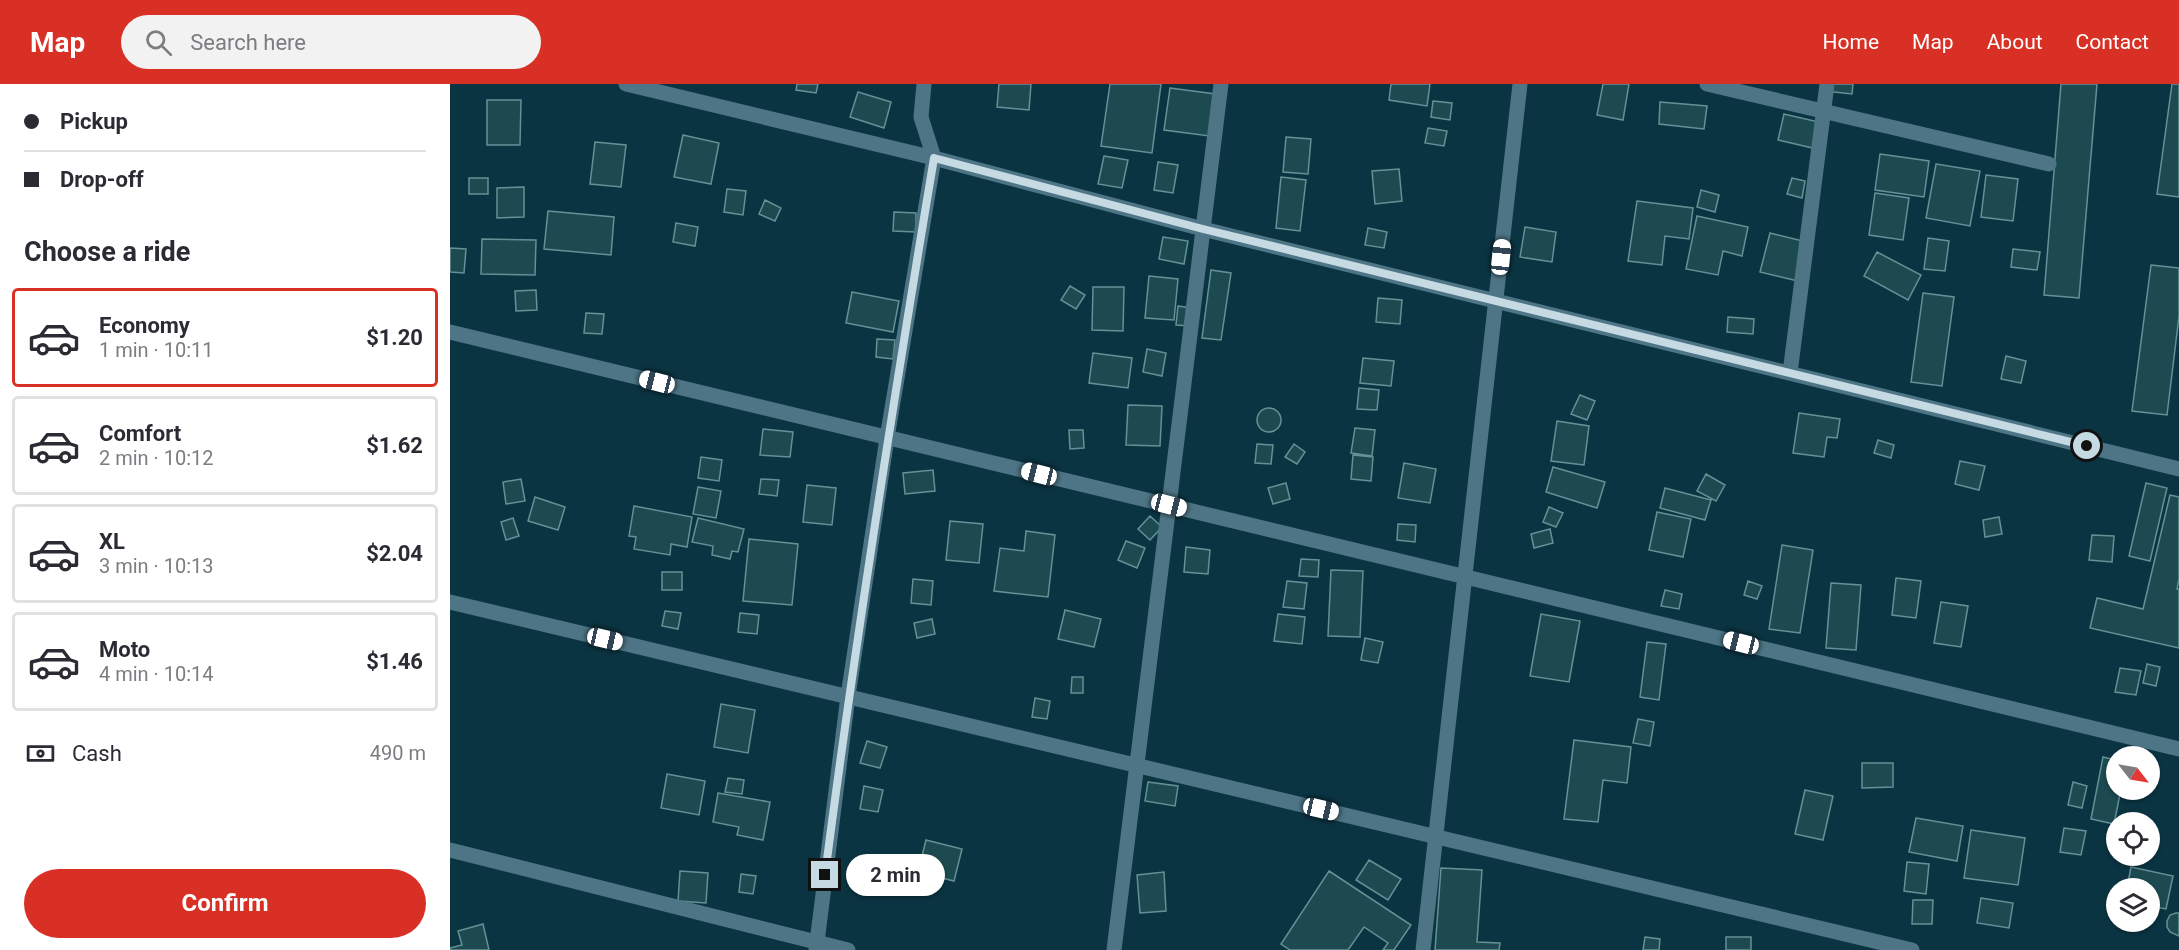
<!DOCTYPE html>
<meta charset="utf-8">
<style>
:root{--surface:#fff;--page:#f2f2f3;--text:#2b2b33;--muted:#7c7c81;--line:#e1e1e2;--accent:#d93025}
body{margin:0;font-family:Roboto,sans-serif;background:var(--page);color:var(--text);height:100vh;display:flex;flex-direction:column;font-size:22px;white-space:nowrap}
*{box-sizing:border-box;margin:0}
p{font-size:20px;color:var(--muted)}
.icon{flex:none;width:33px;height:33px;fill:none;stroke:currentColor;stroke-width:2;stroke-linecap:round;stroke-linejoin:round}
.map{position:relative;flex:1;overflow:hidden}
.sheet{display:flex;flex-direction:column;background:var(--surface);width:450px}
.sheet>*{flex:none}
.guide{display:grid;align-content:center;height:132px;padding:0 24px;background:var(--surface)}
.needle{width:39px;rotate:121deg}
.tools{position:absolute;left:1656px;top:662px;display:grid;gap:12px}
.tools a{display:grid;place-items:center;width:54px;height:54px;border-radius:50%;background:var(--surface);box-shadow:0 2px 4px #0004;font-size:30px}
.end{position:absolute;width:27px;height:27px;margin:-14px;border:8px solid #c6dae3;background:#111;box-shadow:0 0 0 3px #111}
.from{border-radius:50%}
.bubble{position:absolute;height:42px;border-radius:21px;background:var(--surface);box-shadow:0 2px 4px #0004;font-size:20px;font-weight:700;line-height:42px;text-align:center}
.car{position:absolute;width:18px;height:36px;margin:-18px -9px;border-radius:8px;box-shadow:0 0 4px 2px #0007;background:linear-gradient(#fff 24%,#345 0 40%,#fff 0 76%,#345 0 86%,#fff 0)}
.guide b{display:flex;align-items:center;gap:21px;height:57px;font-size:22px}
.guide b+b{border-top:2px solid var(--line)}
.guide i{width:15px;height:15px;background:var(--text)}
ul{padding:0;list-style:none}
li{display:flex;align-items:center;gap:18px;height:99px;margin:0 12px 9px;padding:0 12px;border:3px solid var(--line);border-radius:6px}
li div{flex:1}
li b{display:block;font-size:22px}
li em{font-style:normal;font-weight:700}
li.current{border-color:var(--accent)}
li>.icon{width:54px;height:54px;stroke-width:1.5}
h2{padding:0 24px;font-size:27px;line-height:72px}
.pay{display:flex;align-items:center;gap:15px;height:66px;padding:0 24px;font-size:22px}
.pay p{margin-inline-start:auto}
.primary-button{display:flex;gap:12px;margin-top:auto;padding:12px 24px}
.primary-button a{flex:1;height:69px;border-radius:36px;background:var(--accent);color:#fff;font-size:24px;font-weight:700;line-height:69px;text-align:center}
header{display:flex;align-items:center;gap:36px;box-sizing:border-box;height:84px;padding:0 30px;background:var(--accent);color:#fff}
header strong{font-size:28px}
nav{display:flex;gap:33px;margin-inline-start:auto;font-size:21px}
.search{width:420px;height:54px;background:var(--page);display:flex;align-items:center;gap:15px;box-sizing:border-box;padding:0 21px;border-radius:33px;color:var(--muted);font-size:22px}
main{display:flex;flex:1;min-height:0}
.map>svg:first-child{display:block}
.building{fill:#1c4a50;stroke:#639196;stroke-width:1.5}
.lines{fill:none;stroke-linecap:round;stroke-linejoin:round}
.minor{stroke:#4e7585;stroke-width:15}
.route{stroke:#c6dae3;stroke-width:8}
</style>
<header>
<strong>Map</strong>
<div class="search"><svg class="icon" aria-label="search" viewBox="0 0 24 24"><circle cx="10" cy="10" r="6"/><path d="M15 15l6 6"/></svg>Search here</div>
<nav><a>Home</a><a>Map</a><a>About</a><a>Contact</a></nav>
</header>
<main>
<section class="sheet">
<div class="guide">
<b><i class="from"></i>Pickup</b>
<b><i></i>Drop-off</b>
</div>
<h2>Choose a ride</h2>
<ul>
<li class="current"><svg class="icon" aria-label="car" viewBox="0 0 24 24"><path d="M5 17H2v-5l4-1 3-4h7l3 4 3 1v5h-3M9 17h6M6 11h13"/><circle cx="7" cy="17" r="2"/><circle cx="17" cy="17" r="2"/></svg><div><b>Economy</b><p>1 min · 10:11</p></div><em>$1.20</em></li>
<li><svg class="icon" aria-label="car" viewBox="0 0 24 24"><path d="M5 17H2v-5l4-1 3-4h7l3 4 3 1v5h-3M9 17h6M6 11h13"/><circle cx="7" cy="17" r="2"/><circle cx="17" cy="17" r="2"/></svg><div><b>Comfort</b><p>2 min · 10:12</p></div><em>$1.62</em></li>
<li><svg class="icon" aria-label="car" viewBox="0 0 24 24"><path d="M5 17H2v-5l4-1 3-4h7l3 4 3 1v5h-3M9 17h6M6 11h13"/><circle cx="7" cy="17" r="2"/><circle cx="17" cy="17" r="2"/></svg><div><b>XL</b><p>3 min · 10:13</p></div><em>$2.04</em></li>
<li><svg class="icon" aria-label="car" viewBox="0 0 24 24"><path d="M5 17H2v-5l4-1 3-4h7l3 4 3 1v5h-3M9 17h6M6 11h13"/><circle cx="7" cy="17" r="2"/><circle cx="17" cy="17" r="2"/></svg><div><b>Moto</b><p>4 min · 10:14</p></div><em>$1.46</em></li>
</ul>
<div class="pay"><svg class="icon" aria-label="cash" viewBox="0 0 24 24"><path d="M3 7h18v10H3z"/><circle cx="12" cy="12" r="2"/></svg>Cash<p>490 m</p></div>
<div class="primary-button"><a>Confirm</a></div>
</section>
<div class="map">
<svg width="1729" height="866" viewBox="0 0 1729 866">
<rect width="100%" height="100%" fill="#0b3442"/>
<!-- building -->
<path class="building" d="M347 0H368L366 9 346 6Z
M549 0H581L579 26 547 23Z
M660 0H711L702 69 651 62Z
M941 0H980L977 22 939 16Z
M1153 0H1179L1173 36 1147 31Z
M1375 0H1403L1402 10 1375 7Z
M1611 0H1647L1629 214 1594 211Z
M1722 0H1729V113L1707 110Z
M720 4 773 11 767 53 714 46Z
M408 8 441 18 434 44 400 33Z
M37 16H71L70 61H37Z
M983 17 1002 19 1000 36 981 33Z
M1210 18 1257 22 1254 45 1209 40Z
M1334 30 1373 39 1367 65 1328 56Z
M978 44 997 47 994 62 975 59Z
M233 51 269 59 261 100 224 93Z
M836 53 861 55 858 90 833 88Z
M145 58 176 61 171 103 140 100Z
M1430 70 1479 77 1474 113 1425 106Z
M654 72 678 76 672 104 648 100Z
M708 78 728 81 723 109 704 106Z
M1486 80 1530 87 1520 142 1476 134Z
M949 85 952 117 925 120 922 87Z
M1536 91 1568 95 1563 137 1531 133Z
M831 93 856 96 850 147 826 144Z
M19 94H38V110H19Z
M1342 94 1355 97 1352 114 1337 110Z
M74 103V133L47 134V104Z
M277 105 296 107 293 131 274 128Z
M1251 106 1269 111 1265 128 1247 123Z
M1425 109 1459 114 1453 156 1419 151Z
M315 116 331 124 325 137 309 130Z
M1187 117 1243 124 1239 155 1215 152 1212 181 1178 177Z
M98 127 164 133 161 171 94 165Z
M444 128 466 129V148L443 147Z
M1247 132 1298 143 1292 172 1273 167 1268 191 1236 185Z
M226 139 248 143 245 162 223 158Z
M1075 143 1106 148 1102 178 1070 173Z
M918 144 937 148 934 164 915 161Z
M1320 149 1357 158 1348 197 1310 188Z
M713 153 738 157 734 180 709 175Z
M1478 154 1499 157 1495 187 1474 185Z
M32 155 86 156 85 191 31 190Z
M0 164 16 165 14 189 0 188Z
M1563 165 1590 168 1587 186 1561 183Z
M1427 168 1471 191 1458 216 1414 192Z
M1701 181 1729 184V232L1717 331 1682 327Z
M761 186 781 189 771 256 752 254Z
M699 192 728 195 724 236 695 234Z
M620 202 635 211 626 225 611 216Z
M643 203H674L673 247 642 246Z
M86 206 87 226 66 227 65 207Z
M402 208 449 217 443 248 396 239Z
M1473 209 1504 213 1492 302 1461 298Z
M928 214 952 216 950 240 926 238Z
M728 222 742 224 740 242 726 241Z
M136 229 154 230 152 250 134 249Z
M1278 233 1304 235 1303 250 1277 248Z
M427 255 445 256 443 275 426 273Z
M697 265 716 269 712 292 693 288Z
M643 269 682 274 678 304 639 299Z
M1556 272 1576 277 1571 299 1551 295Z
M913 274 944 277 941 302 910 299Z
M909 304 929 306 927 326 907 325Z
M1130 311 1145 317 1137 336 1121 330Z
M678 321 712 322 710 362 676 361Z
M807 336a12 12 0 1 1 24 0a12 12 0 1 1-24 0Z
M1349 329 1390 335 1387 354 1377 353 1374 373 1343 369Z
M1107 337 1139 342 1134 381 1101 377Z
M905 344 925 346 922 372 901 369Z
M313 345 343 348 340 373 310 371Z
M619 346H633L634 364 620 365Z
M1428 356 1444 361 1441 374 1424 369Z
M807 360 823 361 821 380 805 379Z
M844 360 855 368 847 380 835 373Z
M903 371 923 373 921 397 901 395Z
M251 373 272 376 269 397 248 394Z
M1510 377 1535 382 1529 406 1505 400Z
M954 379 986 385 980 419 948 414Z
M1103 383 1155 398 1147 424 1096 408Z
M483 386 485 407 455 410 453 389Z
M1256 390 1275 401 1266 417 1247 407Z
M71 395 75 417 56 420 53 398Z
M311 395 329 396 327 412 309 410Z
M836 399 840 415 823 420 818 404Z
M1696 399 1717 404 1700 477 1679 472Z
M357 401 386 404 382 441 353 438Z
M248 403 271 407 266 434 243 430Z
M1215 404 1261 416 1255 436 1210 424Z
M1720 411 1729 413V495L1727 505H1729V564L1640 544 1647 514 1693 525Z
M85 413 115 423 108 446 78 437Z
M184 422 242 433 237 463 221 460 220 471 184 465 186 453 179 452Z
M1099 423 1113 429 1106 443 1093 438Z
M1207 428 1241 435 1233 473 1199 466Z
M700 432 712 443 700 456 688 445Z
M1549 433 1552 450 1535 453 1533 436Z
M63 434 69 452 56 456 51 438Z
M248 434 294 445 288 468 282 467 280 475 262 471 263 462 242 458Z
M500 437 533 440 529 479 496 476Z
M948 440 966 441 965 458 947 456Z
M1100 445 1103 459 1084 464 1081 450Z
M576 447 605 451 598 513 544 507 550 464 574 467Z
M1642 451 1664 452 1662 478 1639 476Z
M299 455 348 460 342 521 293 517Z
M676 457 695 464 687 484 668 476Z
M1332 461 1363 466 1350 549 1319 545Z
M736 463 760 466 758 490 734 488Z
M851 475 869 476 868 493 849 492Z
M881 486 913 487 910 553 878 552Z
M212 488H232V506H212Z
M1446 494 1471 497 1466 534 1442 531Z
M463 495 483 497 481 521 461 519Z
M837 497 857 499 854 525 833 523Z
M1298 497 1312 502 1307 515 1294 511Z
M1381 499 1411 501 1406 566 1376 564Z
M1215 506 1232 510 1229 525 1211 522Z
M1491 518 1518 522 1511 563 1484 559Z
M615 526 651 535 644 563 608 555Z
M215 527 231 529 228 545 212 542Z
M290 529 309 531 307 550 288 548Z
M828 530 855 533 852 560 824 557Z
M1091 530 1130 537 1119 598 1080 592Z
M482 535 485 550 467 554 464 539Z
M915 554 933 558 928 579 911 576Z
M1197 558 1216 560 1209 616 1190 613Z
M1697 580 1710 583 1706 602 1693 599Z
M1670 584 1691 587 1686 611 1665 608Z
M622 593H633V609H621Z
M585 614 600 617 597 635 582 633Z
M271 620 305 626 298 669 264 663Z
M1188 635 1204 638 1200 662 1183 659Z
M1124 656 1181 663 1177 699 1153 696 1148 738 1114 735Z
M417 657 437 663 430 684 410 679Z
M1653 673 1666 676V705H1671L1664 740 1641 735Z
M1412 679H1443V703L1412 704Z
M217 690 255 697 249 731 211 724Z
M278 694 294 696 292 710 275 708Z
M698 698 728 702 725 722 695 717Z
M1623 698 1637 702 1632 724 1618 721Z
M414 702 433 706 428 728 410 725Z
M1355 706 1383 712 1373 756 1345 750Z
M268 709 320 718 313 756 287 751 289 743 263 738Z
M1466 734 1513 742 1507 777 1459 768Z
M1614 744 1636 747 1631 771 1610 768Z
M1521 746 1575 754 1568 801 1514 794Z
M476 756 512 765 504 797 468 788Z
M919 776 951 795 938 816 906 796Z
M1457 778 1479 780 1476 810 1454 807Z
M1681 783 1723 792 1716 825 1700 822V804H1677Z
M991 784 1032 786 1027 858 1050 859 1049 866H985Z
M230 787 258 789 256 819 228 817Z
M879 787 961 841 944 866H933L938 859 914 843 898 866H840L831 860Z
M714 788 716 827 690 829 687 791Z
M291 790 306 792 303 810 289 808Z
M1531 814 1563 819 1559 844 1527 839Z
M1463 816H1483L1482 840H1462Z
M1726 829H1729V852L1720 848 1717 843V837L1720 831Z
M33 840 39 866H0V864L12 861 8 847Z
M1195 853 1210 855 1209 866H1193Z
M1276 853H1301V866H1276Z"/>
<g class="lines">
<!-- minor -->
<path class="minor" d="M176 0 484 74 753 145 1729 385
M1257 0 1599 80
M0 248 1729 665
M1340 289 1377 0
M0 518 1462 866
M0 766 398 866
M366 866 398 612 437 354 484 74 471 33 474 0
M664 866 771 0
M973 866 1070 0"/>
</g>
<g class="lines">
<!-- route -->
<path class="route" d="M375 791C406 551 444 313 484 74L753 145 1637 362"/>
</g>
</svg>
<div class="tools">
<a><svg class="needle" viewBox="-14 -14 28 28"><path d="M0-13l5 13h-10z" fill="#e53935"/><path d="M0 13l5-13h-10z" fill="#7c7c81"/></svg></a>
<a><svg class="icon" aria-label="locate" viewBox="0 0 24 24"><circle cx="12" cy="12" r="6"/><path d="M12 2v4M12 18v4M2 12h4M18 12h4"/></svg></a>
<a><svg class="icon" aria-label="layers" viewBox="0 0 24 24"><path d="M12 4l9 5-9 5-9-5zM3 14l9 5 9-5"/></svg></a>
</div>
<i class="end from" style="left:1637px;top:362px"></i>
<i class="end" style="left:375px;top:791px"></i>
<div class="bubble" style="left:396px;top:770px;width:99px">2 min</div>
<i class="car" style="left:1051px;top:173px;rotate:6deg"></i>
<i class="car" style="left:207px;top:298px;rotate:284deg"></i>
<i class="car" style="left:589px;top:390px;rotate:284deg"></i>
<i class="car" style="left:719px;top:421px;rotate:104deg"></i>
<i class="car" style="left:155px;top:555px;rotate:103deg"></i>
<i class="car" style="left:1291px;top:559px;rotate:284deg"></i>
<i class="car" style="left:871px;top:725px;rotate:103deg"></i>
</div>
</main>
